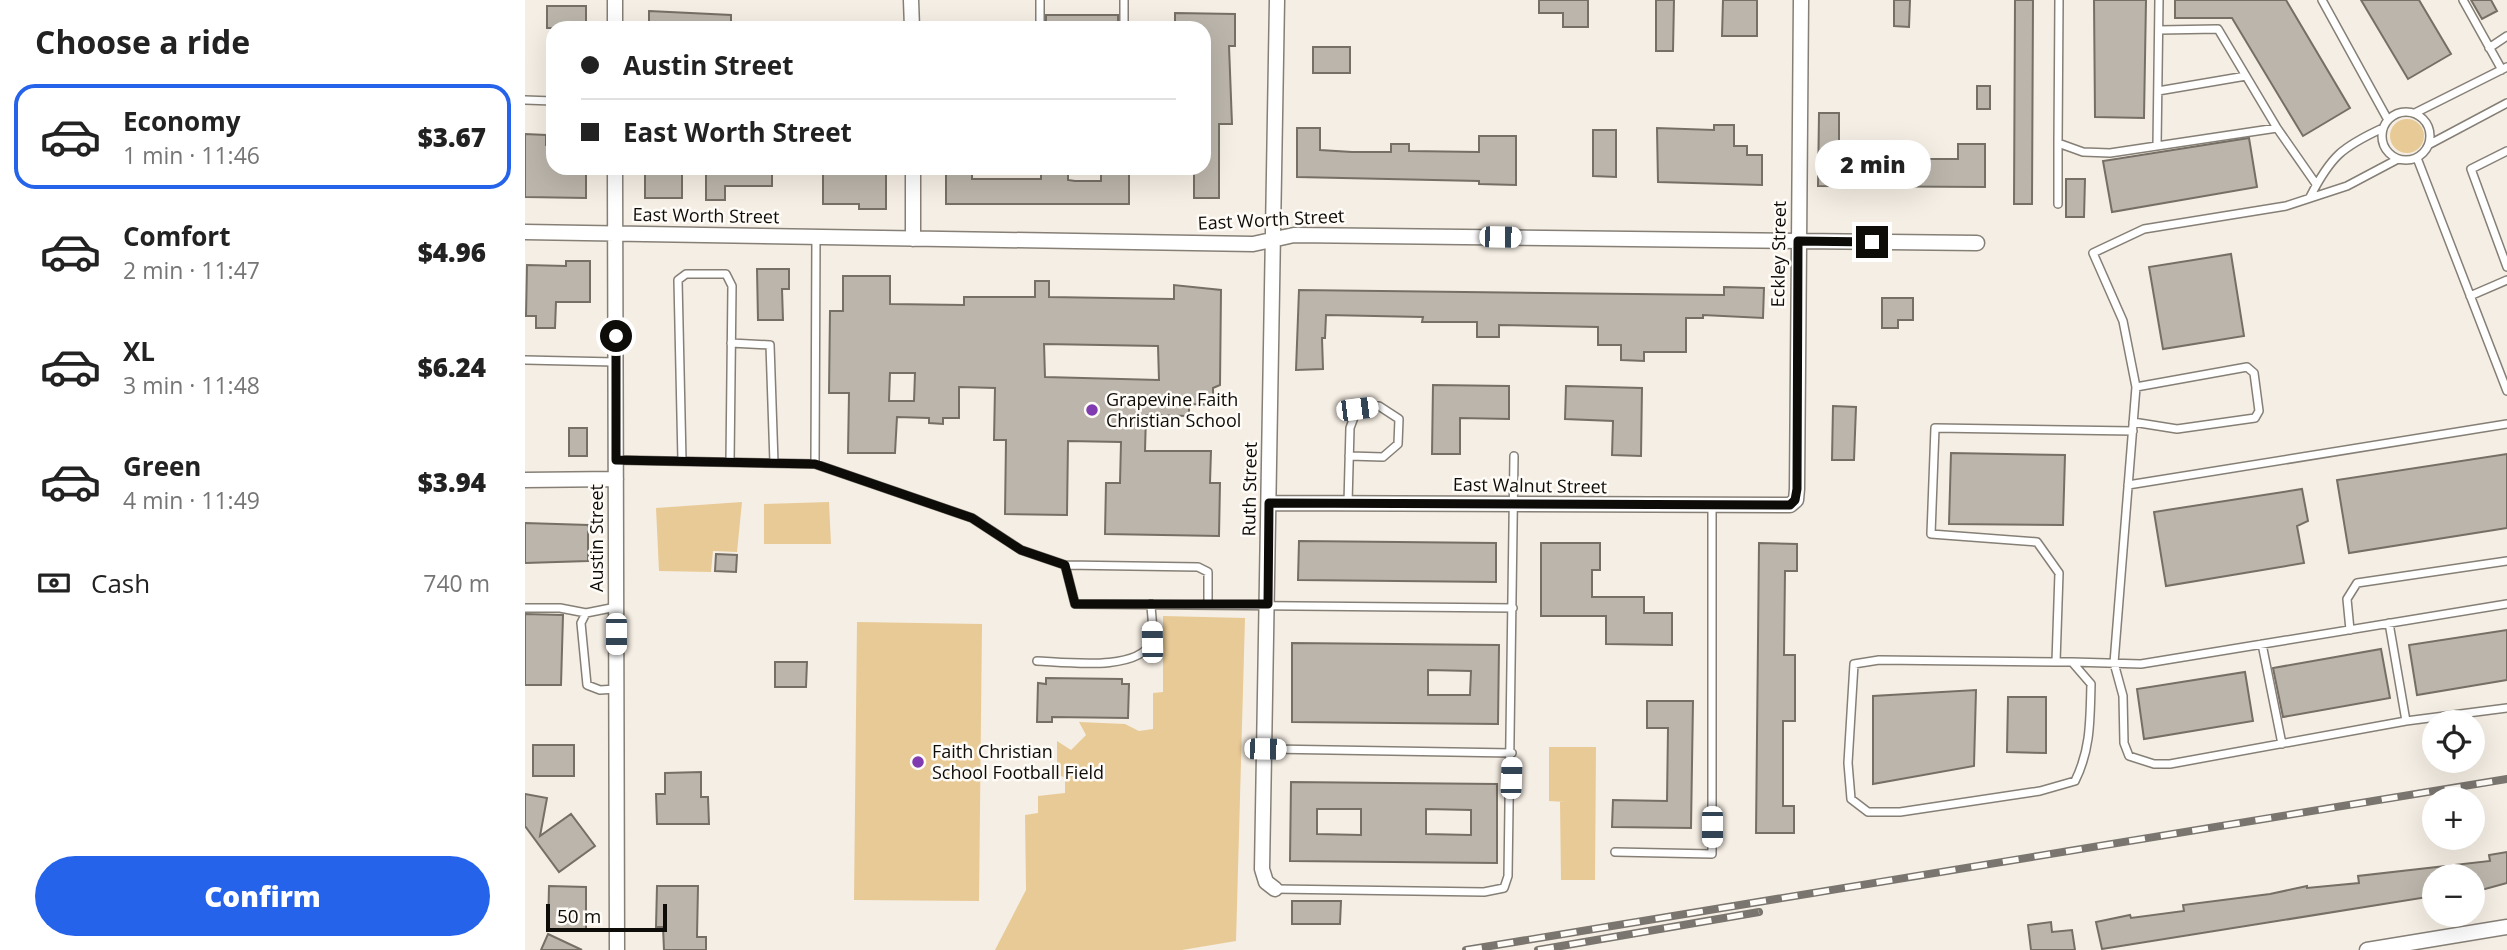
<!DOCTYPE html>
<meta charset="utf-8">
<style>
:root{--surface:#fff;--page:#f2f2f2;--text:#222;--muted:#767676;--line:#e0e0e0;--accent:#2563eb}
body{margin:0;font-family:"Open Sans",sans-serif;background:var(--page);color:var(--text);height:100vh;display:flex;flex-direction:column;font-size:26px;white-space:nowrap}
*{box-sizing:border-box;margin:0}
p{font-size:23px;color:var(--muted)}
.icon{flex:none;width:38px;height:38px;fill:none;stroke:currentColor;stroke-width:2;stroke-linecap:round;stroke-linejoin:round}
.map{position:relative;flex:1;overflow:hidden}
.details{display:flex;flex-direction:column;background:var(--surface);width:525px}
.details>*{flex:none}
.guide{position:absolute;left:21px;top:21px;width:665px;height:154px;border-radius:21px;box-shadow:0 7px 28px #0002;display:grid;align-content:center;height:154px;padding:0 35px;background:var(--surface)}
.tools{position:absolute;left:1897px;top:710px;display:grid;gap:14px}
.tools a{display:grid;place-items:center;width:63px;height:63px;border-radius:50%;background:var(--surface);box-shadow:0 7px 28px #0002;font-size:35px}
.scale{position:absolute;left:21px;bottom:18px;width:121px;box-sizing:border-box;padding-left:7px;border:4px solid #0e0c09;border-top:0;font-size:19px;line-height:24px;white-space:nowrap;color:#0e0c09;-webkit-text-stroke:5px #fffcf8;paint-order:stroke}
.end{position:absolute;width:32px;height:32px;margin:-16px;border:9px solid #0e0c09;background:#fff;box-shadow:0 0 0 4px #fff}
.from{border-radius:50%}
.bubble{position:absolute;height:49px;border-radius:24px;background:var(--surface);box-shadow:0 7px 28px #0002;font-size:23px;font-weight:800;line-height:49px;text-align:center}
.car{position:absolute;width:21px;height:42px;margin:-21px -10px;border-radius:9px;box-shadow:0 0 5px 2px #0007;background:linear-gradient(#fff 24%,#345 0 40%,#fff 0 76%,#345 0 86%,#fff 0)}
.guide b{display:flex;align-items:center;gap:24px;height:66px;font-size:26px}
.guide b+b{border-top:2px solid var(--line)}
.guide i{width:18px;height:18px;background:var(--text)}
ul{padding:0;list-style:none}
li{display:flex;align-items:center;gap:21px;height:105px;margin:0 14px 10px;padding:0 21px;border:4px solid transparent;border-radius:21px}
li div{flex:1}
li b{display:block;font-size:26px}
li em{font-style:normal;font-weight:800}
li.current{border-color:var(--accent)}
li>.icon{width:63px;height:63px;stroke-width:1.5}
h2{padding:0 35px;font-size:32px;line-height:84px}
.pay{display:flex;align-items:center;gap:18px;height:77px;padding:0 35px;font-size:26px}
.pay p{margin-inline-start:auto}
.button{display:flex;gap:14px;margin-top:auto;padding:14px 35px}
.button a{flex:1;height:80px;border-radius:42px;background:var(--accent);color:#fff;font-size:28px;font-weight:800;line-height:80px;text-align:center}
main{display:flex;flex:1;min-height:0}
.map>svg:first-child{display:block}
.green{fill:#e8ca96}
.building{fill:#bbb5ab;stroke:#756f66;stroke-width:2;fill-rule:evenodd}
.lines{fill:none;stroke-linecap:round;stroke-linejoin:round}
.lane-casing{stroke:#857f76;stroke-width:10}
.street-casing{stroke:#857f76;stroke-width:17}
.lane{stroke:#fff;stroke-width:7}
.street{stroke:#fff;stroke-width:14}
.rail-casing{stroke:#7a756f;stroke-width:8}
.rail{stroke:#fffcf8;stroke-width:5;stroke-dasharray:16;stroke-linecap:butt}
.route{stroke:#0e0c09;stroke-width:9}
.poi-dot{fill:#7f3baf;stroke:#fffcf8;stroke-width:2.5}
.labels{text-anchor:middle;stroke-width:5;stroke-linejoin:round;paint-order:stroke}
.street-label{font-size:18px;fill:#0e0c09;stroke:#fffcf8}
.poi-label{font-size:18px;fill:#0e0c09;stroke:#fffcf8;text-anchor:start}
</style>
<main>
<section class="details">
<h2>Choose a ride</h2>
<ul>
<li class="current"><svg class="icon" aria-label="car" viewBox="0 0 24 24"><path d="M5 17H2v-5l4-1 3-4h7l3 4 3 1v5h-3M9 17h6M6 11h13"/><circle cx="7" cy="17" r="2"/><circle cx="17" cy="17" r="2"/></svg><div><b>Economy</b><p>1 min · 11:46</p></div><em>$3.67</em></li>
<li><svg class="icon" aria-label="car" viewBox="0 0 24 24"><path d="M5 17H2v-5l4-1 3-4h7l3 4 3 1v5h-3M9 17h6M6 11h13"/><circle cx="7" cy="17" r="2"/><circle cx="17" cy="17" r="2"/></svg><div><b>Comfort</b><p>2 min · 11:47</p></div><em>$4.96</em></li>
<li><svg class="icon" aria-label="car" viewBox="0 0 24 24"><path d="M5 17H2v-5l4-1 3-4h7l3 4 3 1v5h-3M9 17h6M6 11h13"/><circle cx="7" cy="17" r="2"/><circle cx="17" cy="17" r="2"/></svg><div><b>XL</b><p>3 min · 11:48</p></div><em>$6.24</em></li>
<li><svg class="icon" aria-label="car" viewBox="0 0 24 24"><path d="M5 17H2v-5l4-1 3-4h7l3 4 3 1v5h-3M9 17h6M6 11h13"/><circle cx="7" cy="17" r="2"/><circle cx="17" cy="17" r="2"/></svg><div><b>Green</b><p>4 min · 11:49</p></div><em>$3.94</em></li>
</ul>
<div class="pay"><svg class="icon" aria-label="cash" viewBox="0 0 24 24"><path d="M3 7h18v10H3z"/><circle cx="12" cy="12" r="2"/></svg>Cash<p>740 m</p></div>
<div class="button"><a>Confirm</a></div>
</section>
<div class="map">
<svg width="1982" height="950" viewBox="0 0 1982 950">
<rect width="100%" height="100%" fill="#f5eee4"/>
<!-- green -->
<path class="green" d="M1865 136a17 17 0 1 1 34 0a17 17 0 1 1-34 0Z
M217 502 212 552 188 551 186 572 134 571 131 508Z
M304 502 306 544H239V504Z
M638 616 720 618 711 941 657 950H470L501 890 500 815 513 813V796L540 793V778L532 774V741L546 750 561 735 554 722 600 724 614 731 628 729V693L638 692Z
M332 622 457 624 454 901 329 900Z
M1024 747H1071L1070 880H1036L1035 802H1040L1024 801Z"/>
<!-- building -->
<path class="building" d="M1014 0H1063V27H1038V13H1014Z
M1131 0H1149L1148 51H1131Z
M1198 0H1232V36H1197Z
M1369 0H1385L1384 27 1369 26Z
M1490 0H1508L1507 204H1489Z
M1569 0H1621L1619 118 1570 117Z
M1650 0H1761L1825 108 1778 136 1707 18H1650Z
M1836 0H1894L1926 54 1883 79Z
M1946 0H1966L1972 11 1957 19Z
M22 6H61V28H22Z
M124 11 206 15V28H124Z
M650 13 710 14V46H704L707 124H694V198H669V168H679V28H650Z
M521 15H593V28H521Z
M788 47H825V73H788Z
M1452 86H1465V109H1452Z
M1294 113H1314V154H1345V159H1433V144H1460V187L1293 186Z
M1189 125H1209V146H1222V155H1237V185L1133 182 1132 128 1189 130Z
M772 128H795V150L827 152H866V144H884V151L954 152V136H991V185L954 184V181L772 177Z
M1068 130H1091V177L1068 176Z
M0 134 21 135V145H28V168H61V198L0 197Z
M1724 138 1732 187 1587 212 1578 161Z
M120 168H157V198H120Z
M223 168H247V186H200V200H181V171H223Z
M353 168V171H361V209H334V204H298V169Z
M421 168H447V179H516V168H543V180L550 181H576V168H604V204H421Z
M1541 179H1560L1559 217H1541Z
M1706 254 1719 336 1638 349 1624 267Z
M41 261H65V302H31L30 328H11V316H1L2 265 41 266Z
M232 269H264V289H257L258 320H233Z
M318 276H365V304L439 305V297H510V281H524V297L649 299V285L696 290 695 385 688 388V405L664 404V416L621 415 620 451H686L685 483H695L694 536 580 534 581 483H595L596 442 543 441 542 515 480 514 481 440H469L470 388 434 387V418H418V424L404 423V418L372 417 370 453H323L324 393H304L305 311H318ZM519 344 633 346 634 380 520 377ZM365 373H390L389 401H364Z
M1199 287 1239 288 1238 318 1178 315V318H1161V352H1119V361L1096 360V345H1073V327L974 325V337H952V322H897L898 317 801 315 800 338H797L798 369 771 370 774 290 1199 295Z
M1357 298H1388V320H1373V328H1357Z
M908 385 984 386V419L935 418V454H907Z
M1041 386 1117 388 1116 456 1087 455 1088 421 1040 419Z
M1308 406 1331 407 1329 460H1307Z
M44 428H62V456H44Z
M1426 453 1540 455 1538 525 1424 524Z
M1982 454V528L1824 553 1812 480Z
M1777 489 1783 521 1772 526 1779 563 1641 586 1629 512Z
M0 523 63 525V561L0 563Z
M774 541 971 543V582L773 580Z
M1016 543H1075V570H1067V597H1119V613H1147V645L1081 644V616H1016Z
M1234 543 1272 544V571H1260L1259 655H1270V721H1258V806H1269V833H1231Z
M191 554 212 555 211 572 190 571Z
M0 614 38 615 36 685H0Z
M1982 630V680L1892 695 1884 645Z
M767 643 974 645 973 724 767 722ZM903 670 946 671 945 695H903Z
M1856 649 1865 698 1758 717 1748 668Z
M250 662H282L281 687H250Z
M1720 672 1728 721 1619 739 1612 689Z
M521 678 597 679V684H604L603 718 527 717V722H512L513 683 521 684Z
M1451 690 1449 766 1348 784V696Z
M1483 697H1521V753L1482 752Z
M1122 701H1168L1166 828 1087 827 1088 800 1142 801 1143 728H1122Z
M8 745H49V776H8Z
M176 772V797H183L184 824H132L131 794H140V773Z
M766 782 972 784V863L765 861ZM792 809H836V835L792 834ZM901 809 946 810V835L901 834Z
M0 794 22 798 15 836 46 814 70 846 34 872 0 826Z
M1982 852V883L1960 889 1948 890V877H1909V896L1577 949 1571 922 1605 915 1606 918 1659 911 1658 905 1745 894 1782 886V888L1834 883 1833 876 1965 861 1964 855Z
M24 886 61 887V931H23Z
M132 886H173L172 937H181V950H139L138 927H131Z
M767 901H816L815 924H767Z
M1526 922 1527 932 1547 930 1550 950H1506L1503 925Z
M23 934 57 950H16Z"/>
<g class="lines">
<!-- lane casing -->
<g class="lane-casing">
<path id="lane" d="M599 0V28
M1534 0 1533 143 1558 152 1585 153 1752 128 1791 184
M1797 0 1863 120
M1938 0 1977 70
M515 28V0
M1634 30 1693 29 1752 128
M1964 48 1982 36
M1633 91 1721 76
M0 100 28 101
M1857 136a24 24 0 1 1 48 0a24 24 0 1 1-48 0Z
M1890 113 1982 67
M1533 143V204
M1905 144 1982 103
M1632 146 1634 0
M1982 151 1946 169 1982 267
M1892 158 1982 391
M1873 159 1822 186 1761 206 1619 229 1568 253 1598 321 1611 387 1589 663 1598 696 1599 743 1604 756 1629 764H1645L1881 721
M1785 197C1806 156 1817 147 1858 128
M1945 296 1982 280
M206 343 245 345 249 463
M0 360 90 362
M1608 422 1652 429 1730 418 1734 411 1729 373 1722 367 1611 387
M91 460 290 464 447 518 496 550 540 565 550 604 988 608
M157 461 153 280 161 274H201L207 286 205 462
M290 464 291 237
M1603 485 1982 424
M823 503 825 428 832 409 854 406 874 419 873 444 858 457 824 456
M540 565 673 567 683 572V604
M0 608H35L61 613
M1864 623 1881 721 1982 708
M1825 630 1822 599 1832 583 1982 561
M1737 644 1757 744
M512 661C539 662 614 672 626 642 630 633 626 614 626 604
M1531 662H1547L1566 684C1565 719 1566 749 1550 781L1515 791 1375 812H1343L1326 799 1323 763 1329 664 1354 660 1531 662 1534 573 1512 542 1406 534 1410 428 1608 431
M1547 662 1616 664 1982 604
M91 689 75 690 62 685 56 623 61 613 91 607
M740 749 987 753
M1090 852 1187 854V507
M750 889 959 892 979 888 983 876 989 456"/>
</g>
<!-- street casing -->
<g class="street-casing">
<path id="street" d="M90 0V28
M386 0 387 28
M90 168 92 950
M388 168V239
M0 232 728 244 769 235 1452 243
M0 480 91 479
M745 503 1265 505 1271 500 1272 489 1276 0
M750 889 741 882 737 869 752 0
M1842 950 1982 927"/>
</g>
<!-- lane -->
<use href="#lane" class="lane"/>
<!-- street -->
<use href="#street" class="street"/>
<!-- rail casing -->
<g class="rail-casing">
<path id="rail" d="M941 950 1982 779
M1013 950 1234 912"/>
</g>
<!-- rail -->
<use href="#rail" class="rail"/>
</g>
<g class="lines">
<!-- route -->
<path class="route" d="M91 336V460L290 464 447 518 496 550 540 565 550 604H743L744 503 1265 505 1270 500 1272 489 1273 241 1347 242"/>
</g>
<!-- markers -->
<g class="poi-dot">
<circle cx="567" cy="410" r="7"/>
<circle cx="393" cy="762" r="7"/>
</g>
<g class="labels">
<!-- street labels -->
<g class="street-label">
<text transform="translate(181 216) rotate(1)" y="6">East Worth Street</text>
<text transform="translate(746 220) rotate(-3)" y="6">East Worth Street</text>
<text transform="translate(1254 254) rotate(-89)" y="6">Eckley Street</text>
<text transform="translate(1005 486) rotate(1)" y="6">East Walnut Street</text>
<text transform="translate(725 489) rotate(-89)" y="6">Ruth Street</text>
<text transform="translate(72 538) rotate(-90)" y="6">Austin Street</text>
</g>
<!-- poi labels -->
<g class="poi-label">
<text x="581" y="406">Grapevine Faith<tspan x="581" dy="21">Christian School</tspan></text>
<text x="407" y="758">Faith Christian<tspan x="407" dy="21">School Football Field</tspan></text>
</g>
</g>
</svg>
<div class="tools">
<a><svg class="icon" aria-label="locate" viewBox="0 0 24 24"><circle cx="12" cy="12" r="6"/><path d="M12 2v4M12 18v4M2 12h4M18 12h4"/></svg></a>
<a>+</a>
<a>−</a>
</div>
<div class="scale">50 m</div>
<i class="end from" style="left:91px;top:336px"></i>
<i class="end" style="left:1347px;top:242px"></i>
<div class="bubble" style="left:1290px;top:140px;width:116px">2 min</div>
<i class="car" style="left:975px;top:237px;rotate:91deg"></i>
<i class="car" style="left:832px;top:409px;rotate:83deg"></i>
<i class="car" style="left:91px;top:634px;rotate:180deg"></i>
<i class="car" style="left:627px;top:642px;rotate:359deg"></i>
<i class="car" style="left:740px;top:749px;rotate:91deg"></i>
<i class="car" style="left:986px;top:778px;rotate:2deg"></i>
<i class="car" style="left:1187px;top:827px;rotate:180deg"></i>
<div class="guide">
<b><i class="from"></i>Austin Street</b>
<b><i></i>East Worth Street</b>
</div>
</div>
</main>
